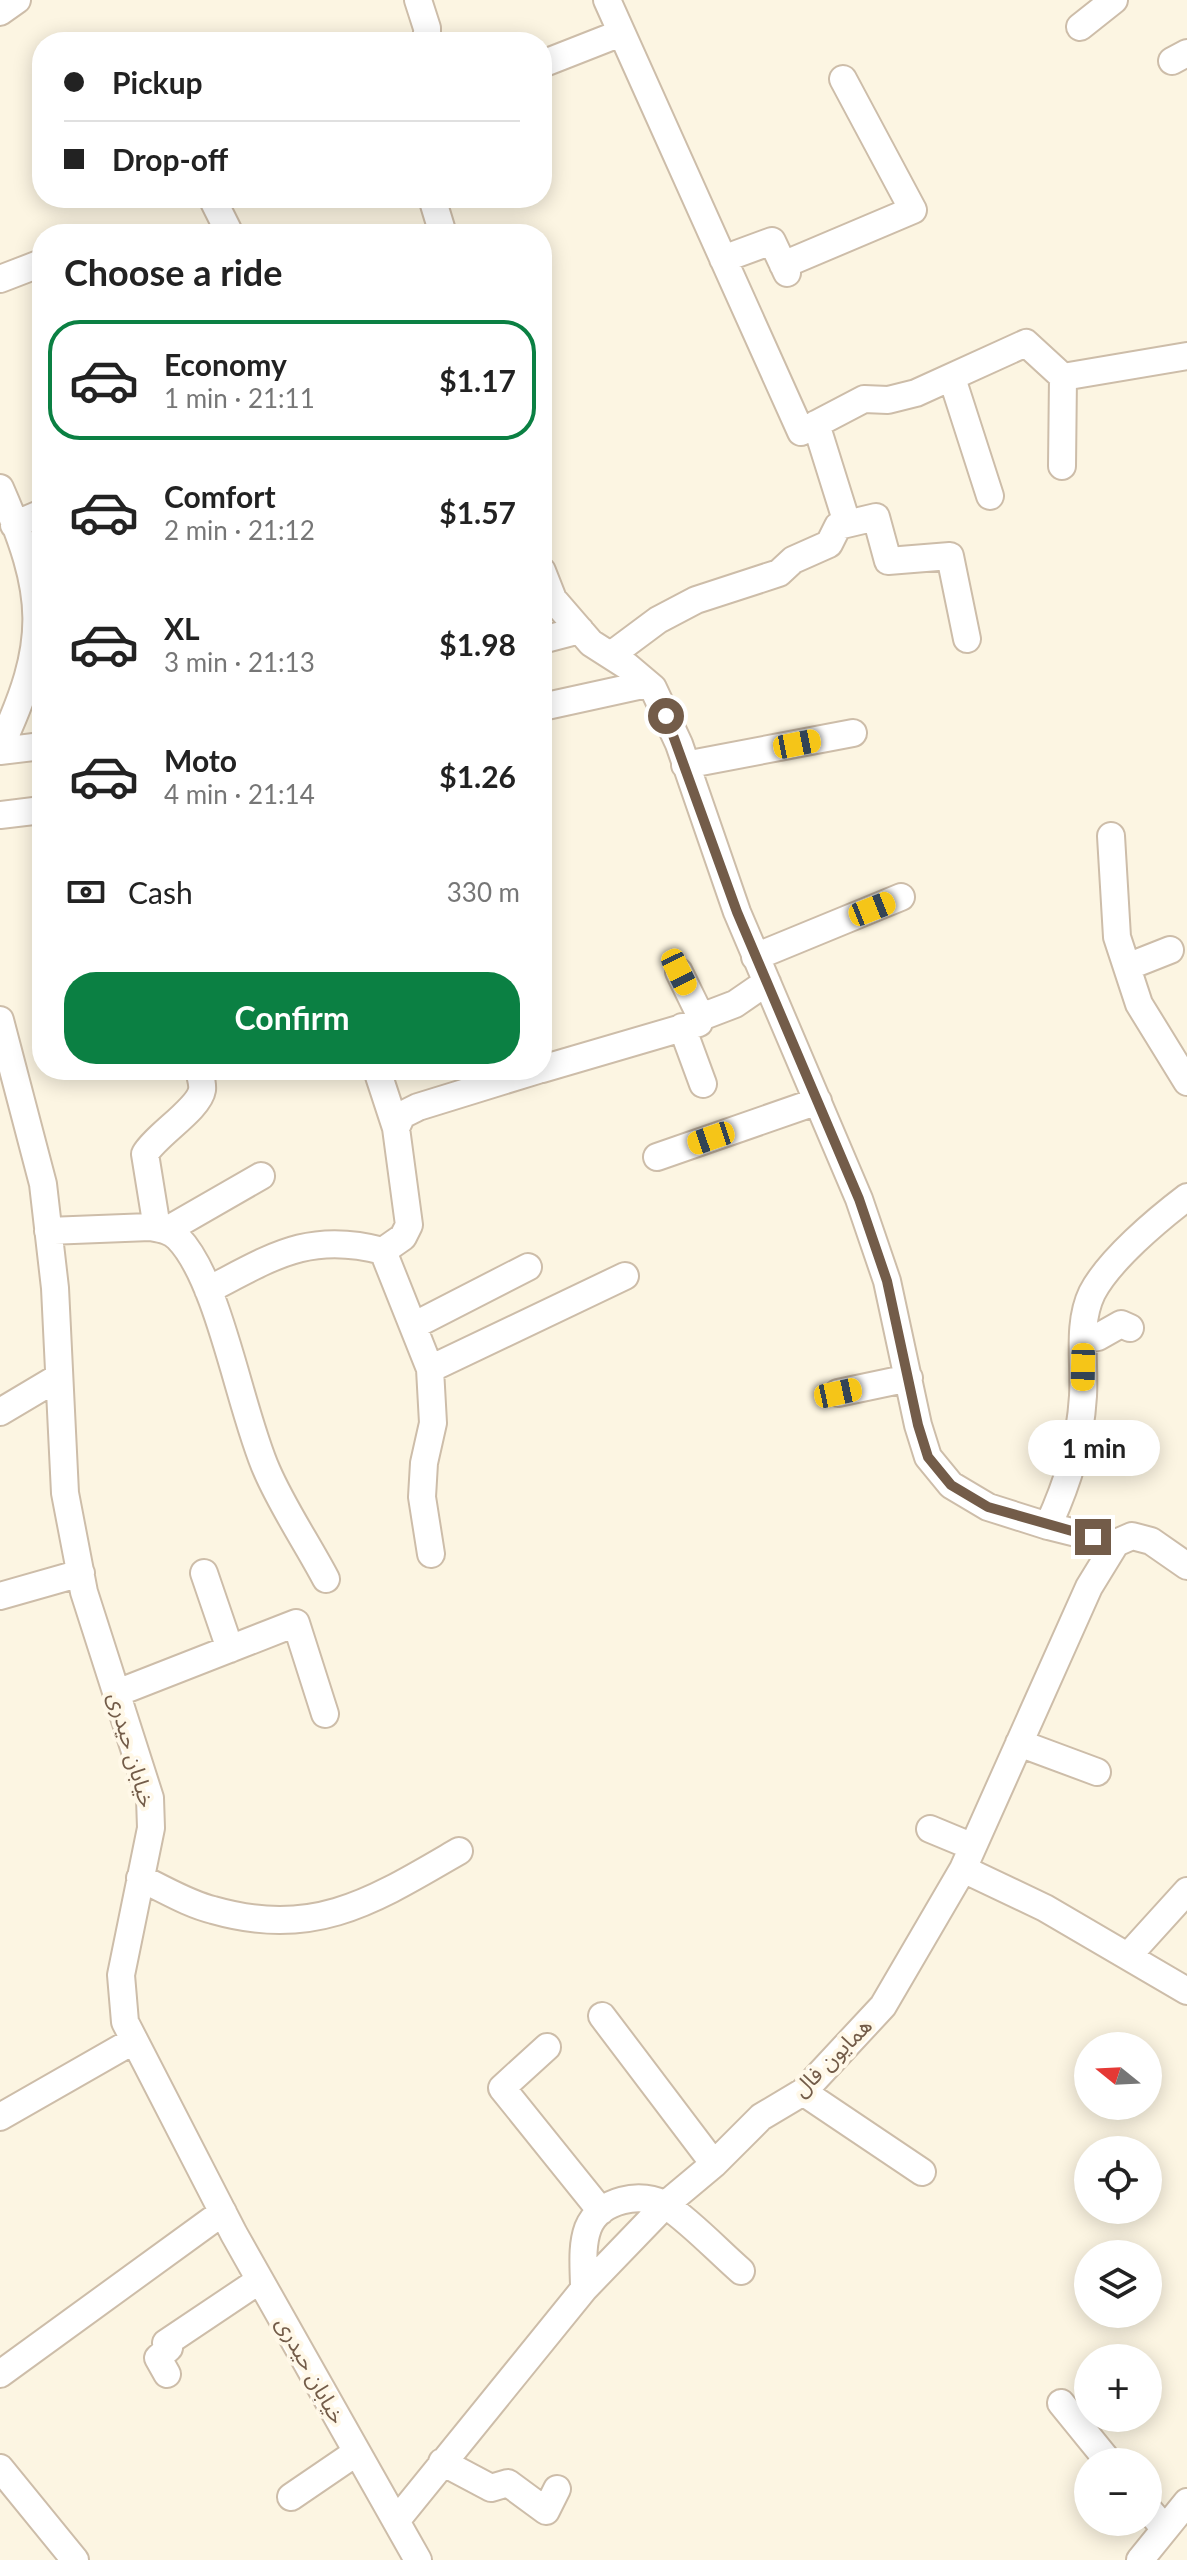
<!DOCTYPE html>
<meta charset="utf-8">
<style>
:root{--surface:#fff;--page:#f6f6f6;--text:#222;--muted:#767676;--line:#e0e0e0;--accent:#0b8043}
body{margin:0;font-family:Lato,"Noto Sans Arabic",sans-serif;background:var(--page);color:var(--text);height:100vh;display:flex;flex-direction:column;font-size:30px;white-space:nowrap}
*{box-sizing:border-box;margin:0}
p{font-size:26px;color:var(--muted)}
.icon{flex:none;width:44px;height:44px;fill:none;stroke:currentColor;stroke-width:2;stroke-linecap:round;stroke-linejoin:round}
.map{position:relative;flex:1;overflow:hidden}
.side{position:absolute;left:32px;top:224px;width:520px;height:856px;display:flex;flex-direction:column;background:var(--surface);border-radius:32px;box-shadow:0 4px 20px #0003}
.side>*{flex:none}
.banner{position:absolute;left:32px;top:32px;width:520px;height:176px;border-radius:32px;box-shadow:0 4px 20px #0003;display:grid;align-content:center;height:176px;padding:0 32px;background:var(--surface)}
.needle{width:52px;rotate:288deg}
.controls{position:absolute;left:1074px;top:2032px;display:grid;gap:16px}
.controls a{display:grid;place-items:center;width:88px;height:88px;border-radius:50%;background:var(--surface);box-shadow:0 4px 20px #0003;font-size:40px}
.end{position:absolute;width:36px;height:36px;margin:-18px;border:10px solid #735c49;background:#fff;box-shadow:0 0 0 4px #fff}
.from{border-radius:50%}
.bubble{position:absolute;height:56px;border-radius:28px;background:var(--surface);box-shadow:0 4px 20px #0003;font-size:26px;font-weight:700;line-height:56px;text-align:center}
.car{position:absolute;width:24px;height:48px;margin:-24px -12px;border-radius:10px;box-shadow:0 0 6px 2px #0007;background:linear-gradient(#f5c518 24%,#345 0 40%,#f5c518 0 76%,#345 0 86%,#f5c518 0)}
.banner b{display:flex;align-items:center;gap:28px;height:76px;font-size:30px}
.banner b+b{border-top:2px solid var(--line)}
.banner i{width:20px;height:20px;background:var(--text)}
ul{padding:0;list-style:none}
li{display:flex;align-items:center;gap:24px;height:120px;margin:0 16px 12px;padding:0 16px;border:4px solid transparent;border-radius:32px}
li div{flex:1}
li b{display:block;font-size:30px}
li em{font-style:normal;font-weight:700}
li.current{border-color:var(--accent)}
li>.icon{width:72px;height:72px;stroke-width:1.5}
h2{padding:0 32px;font-size:36px;line-height:96px}
.pay{display:flex;align-items:center;gap:20px;height:88px;padding:0 32px;font-size:30px}
.pay p{margin-inline-start:auto}
.action{display:flex;gap:16px;margin-top:auto;padding:16px 32px}
.action a{flex:1;height:92px;border-radius:32px;background:var(--accent);color:#fff;font-size:32px;font-weight:700;line-height:92px;text-align:center}
.map>svg:first-child{display:block}
.lines{fill:none;stroke-linecap:round;stroke-linejoin:round}
.minor-casing{stroke:#cdbda9;stroke-width:30}
.minor{stroke:#fff;stroke-width:26}
.route{stroke:#735c49;stroke-width:10}
.labels{text-anchor:middle;stroke-width:8;stroke-linejoin:round;paint-order:stroke}
.street-label{font-size:22px;fill:#735c49;stroke:#fff8e8}
</style>
<div class="map">
<svg width="1187" height="2560" viewBox="0 0 1187 2560">
<rect width="100%" height="100%" fill="#fcf5e2"/>
<g class="lines">
<!-- minor casing -->
<g class="minor-casing">
<path id="minor" d="M418 0 427 28V42
M607 0 801 432 864 399 888 400 916 393 1026 343 1063 377 1187 356
M0 12 17 0
M1080 27 1114 0
M1172 61 1187 53
M542 64 621 33
M212 198 230 234
M432 198 443 234
M723 259 772 241 787 273
M783 265 913 210 843 79
M0 279 39 264
M952 378 990 496
M816 424 847 523
M1062 466 1063 377
M0 488C47 595 50 641 0 747
M14 525 42 513
M542 571 553 599 591 643 627 666 653 688 679 744 737 912 859 1199 887 1281 918 1425 928 1457 951 1485 988 1507 1048 1526
M542 640 580 630
M611 655 658 620 696 600 779 573 793 560 829 544 838 526 876 517 888 561 950 556 967 639
M542 707 647 684
M0 751 42 746
M685 765 853 733
M0 815 42 810
M1111 836 1117 937 1139 1004 1187 1082
M755 957 901 897
M1127 967 1170 950
M679 972 701 1017
M0 1020 43 1184 55 1288 65 1493 84 1592 150 1798 151 1828 121 1975 125 2022 234 2234 418 2560
M682 1027 703 1084
M542 1069 699 1023 701 1017 735 1004 767 982
M377 1070 396 1128
M657 1157 818 1101
M1187 1197C1158 1219 1109 1260 1092 1293 1077 1324 1085 1363 1083 1396 1080 1444 1068 1482 1048 1526L1116 1543 1132 1536 1151 1541 1187 1566
M157 1228 145 1154C156 1135 199 1109 202 1090 203 1084 200 1075 199 1070
M167 1230 261 1176
M48 1231 150 1227C161 1229 170 1230 178 1238 220 1281 240 1411 267 1471 283 1508 307 1543 326 1579
M208 1290C272 1257 309 1231 383 1251
M413 1326 528 1267
M1083 1339 1098 1337 1121 1324 1130 1328
M430 1369 625 1276
M838 1393 909 1378
M0 1412 59 1377
M431 1554 422 1497 424 1463 433 1423 430 1369 383 1251 403 1237 409 1225 396 1128 402 1115 418 1107 538 1070
M204 1573 230 1649
M0 1596 81 1573
M117 1693 296 1623 325 1714
M1019 1743 1097 1772
M930 1829 971 1846
M963 1869 1045 1908 1187 1991
M140 1878C164 1889 188 1904 213 1910 315 1939 373 1901 459 1851
M1128 1956 1187 1891
M602 2016 714 2164
M547 2047 502 2088 601 2211
M803 2092 922 2172
M0 2117 133 2041
M584 2289C584 2269 581 2247 588 2228 599 2200 642 2190 667 2206 693 2224 717 2250 741 2271
M0 2374 223 2212
M167 2374 158 2358 169 2348 166 2343 260 2280
M1061 2403 1109 2462
M442 2462 491 2488 508 2483 546 2511 557 2489
M0 2468 75 2560
M291 2497 357 2452
M1148 2509 1165 2529
M396 2521 584 2289 665 2205 714 2164 761 2117 803 2092 883 2006 963 1869 1089 1587 1116 1543
M1140 2560 1187 2502"/>
</g>
<!-- minor -->
<use href="#minor" class="minor"/>
</g>
<g class="lines">
<!-- route -->
<path class="route" d="M666 716 737 912 859 1199 887 1281 918 1425 928 1457 951 1485 988 1507 1093 1537"/>
</g>
<g class="labels">
<!-- street labels -->
<g class="street-label">
<text transform="translate(132 1750) rotate(74)" y="8">خیابان حیدری</text>
<text transform="translate(832 2057) rotate(-45)" y="8">همایون فال</text>
<text transform="translate(311 2370) rotate(61)" y="8">خیابان حیدری</text>
</g>
</g>
</svg>
<div class="controls">
<a><svg class="needle" viewBox="-14 -14 28 28"><path d="M0-13l5 13h-10z" fill="#e53935"/><path d="M0 13l5-13h-10z" fill="#767676"/></svg></a>
<a><svg class="icon" aria-label="locate" viewBox="0 0 24 24"><circle cx="12" cy="12" r="6"/><path d="M12 2v4M12 18v4M2 12h4M18 12h4"/></svg></a>
<a><svg class="icon" aria-label="layers" viewBox="0 0 24 24"><path d="M12 4l9 5-9 5-9-5zM3 14l9 5 9-5"/></svg></a>
<a>+</a>
<a>−</a>
</div>
<i class="end from" style="left:666px;top:716px"></i>
<i class="end" style="left:1093px;top:1537px"></i>
<div class="bubble" style="left:1028px;top:1420px;width:132px">1 min</div>
<i class="car" style="left:797px;top:744px;rotate:79deg"></i>
<i class="car" style="left:872px;top:909px;rotate:68deg"></i>
<i class="car" style="left:679px;top:972px;rotate:154deg"></i>
<i class="car" style="left:711px;top:1138px;rotate:251deg"></i>
<i class="car" style="left:1083px;top:1367px;rotate:181deg"></i>
<i class="car" style="left:838px;top:1393px;rotate:78deg"></i>
<div class="banner">
<b><i class="from"></i>Pickup</b>
<b><i></i>Drop-off</b>
</div>
<section class="side">
<h2>Choose a ride</h2>
<ul>
<li class="current"><svg class="icon" aria-label="car" viewBox="0 0 24 24"><path d="M5 17H2v-5l4-1 3-4h7l3 4 3 1v5h-3M9 17h6M6 11h13"/><circle cx="7" cy="17" r="2"/><circle cx="17" cy="17" r="2"/></svg><div><b>Economy</b><p>1 min · 21:11</p></div><em>$1.17</em></li>
<li><svg class="icon" aria-label="car" viewBox="0 0 24 24"><path d="M5 17H2v-5l4-1 3-4h7l3 4 3 1v5h-3M9 17h6M6 11h13"/><circle cx="7" cy="17" r="2"/><circle cx="17" cy="17" r="2"/></svg><div><b>Comfort</b><p>2 min · 21:12</p></div><em>$1.57</em></li>
<li><svg class="icon" aria-label="car" viewBox="0 0 24 24"><path d="M5 17H2v-5l4-1 3-4h7l3 4 3 1v5h-3M9 17h6M6 11h13"/><circle cx="7" cy="17" r="2"/><circle cx="17" cy="17" r="2"/></svg><div><b>XL</b><p>3 min · 21:13</p></div><em>$1.98</em></li>
<li><svg class="icon" aria-label="car" viewBox="0 0 24 24"><path d="M5 17H2v-5l4-1 3-4h7l3 4 3 1v5h-3M9 17h6M6 11h13"/><circle cx="7" cy="17" r="2"/><circle cx="17" cy="17" r="2"/></svg><div><b>Moto</b><p>4 min · 21:14</p></div><em>$1.26</em></li>
</ul>
<div class="pay"><svg class="icon" aria-label="cash" viewBox="0 0 24 24"><path d="M3 7h18v10H3z"/><circle cx="12" cy="12" r="2"/></svg>Cash<p>330 m</p></div>
<div class="action"><a>Confirm</a></div>
</section>
</div>
